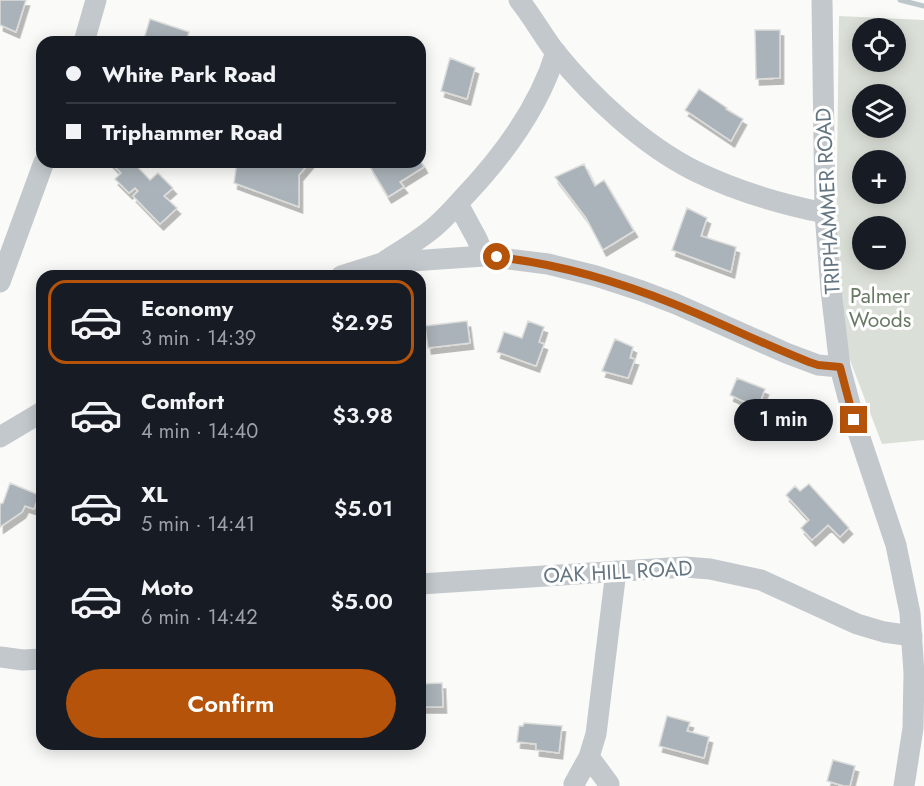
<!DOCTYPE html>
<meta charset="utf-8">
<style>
:root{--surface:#171b24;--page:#20242c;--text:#f1f3f6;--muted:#9ea1a6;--line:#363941;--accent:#b45309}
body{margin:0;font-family:Jost,sans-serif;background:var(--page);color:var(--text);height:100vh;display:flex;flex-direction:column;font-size:22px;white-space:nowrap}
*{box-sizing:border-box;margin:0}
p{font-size:20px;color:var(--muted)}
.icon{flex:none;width:33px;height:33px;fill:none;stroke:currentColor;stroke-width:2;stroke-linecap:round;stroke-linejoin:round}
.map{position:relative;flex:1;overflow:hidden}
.drawer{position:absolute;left:36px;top:270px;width:390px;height:480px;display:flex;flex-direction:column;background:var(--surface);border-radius:18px;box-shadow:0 3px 15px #0003}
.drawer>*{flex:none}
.top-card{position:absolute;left:36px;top:36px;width:390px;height:132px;border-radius:18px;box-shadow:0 3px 15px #0003;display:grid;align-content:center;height:132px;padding:0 30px;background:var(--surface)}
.tools{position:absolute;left:852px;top:18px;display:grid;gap:12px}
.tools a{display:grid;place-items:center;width:54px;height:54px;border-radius:50%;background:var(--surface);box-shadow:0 3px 15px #0003;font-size:30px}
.end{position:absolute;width:27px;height:27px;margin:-14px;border:8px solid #b45309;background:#fff;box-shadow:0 0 0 3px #fff}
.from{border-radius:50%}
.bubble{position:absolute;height:42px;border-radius:21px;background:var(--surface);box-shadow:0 3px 15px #0003;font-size:20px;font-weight:600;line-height:42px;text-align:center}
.top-card b{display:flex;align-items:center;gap:21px;height:57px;font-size:22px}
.top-card b+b{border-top:2px solid var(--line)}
.top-card i{width:15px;height:15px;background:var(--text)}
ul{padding:10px 0 0;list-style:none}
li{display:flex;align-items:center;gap:18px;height:84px;margin:0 12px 9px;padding:0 18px;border:3px solid transparent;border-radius:18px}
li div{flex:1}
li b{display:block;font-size:22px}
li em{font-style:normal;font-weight:600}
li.current{border-color:var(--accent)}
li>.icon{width:54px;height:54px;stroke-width:1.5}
.primary-button{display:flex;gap:12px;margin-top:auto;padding:12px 30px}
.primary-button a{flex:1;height:69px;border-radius:36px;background:var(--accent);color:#fff;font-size:24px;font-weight:600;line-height:69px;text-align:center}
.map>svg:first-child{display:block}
.green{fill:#dadfd7;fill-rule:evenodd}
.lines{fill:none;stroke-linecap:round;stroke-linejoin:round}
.stream{stroke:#bbc7cb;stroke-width:5}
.building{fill:#aab3b9;stroke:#dcdcda;stroke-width:1.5;filter:url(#shadow)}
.minor{stroke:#c3c8cc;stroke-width:21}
.route{stroke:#b45309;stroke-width:8}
.labels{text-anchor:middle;stroke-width:6;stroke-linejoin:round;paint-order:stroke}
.street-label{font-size:21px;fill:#657683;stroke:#fff}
.park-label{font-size:21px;fill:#687a64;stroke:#fff}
</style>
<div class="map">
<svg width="924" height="786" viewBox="0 0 924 786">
<defs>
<filter id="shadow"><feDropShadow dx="3.5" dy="6" stdDeviation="0" flood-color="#0004"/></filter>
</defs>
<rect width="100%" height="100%" fill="#fafaf8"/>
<!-- green -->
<path class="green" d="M839 16 924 20V440L882 444 835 321ZM862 28H896V62H862ZM862 94H896V128H862ZM862 160H896V194H862ZM862 226H896V260H862Z"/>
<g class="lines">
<!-- stream -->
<path class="stream" d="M900 0 924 6"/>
</g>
<!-- building -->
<path class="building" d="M0 0H26L16 32 0 25Z
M150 19 189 32 186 42H143Z
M755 30H780V78L756 79Z
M450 58 475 68 467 99 441 91Z
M699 89 727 108 726 109 743 119 731 141 685 110Z
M420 160 424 167 400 182 404 187 388 197 370 167 379 162H420Z
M110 162H133L150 180 158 173 173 188 164 196 177 208 160 224 133 196 138 191 135 188 129 193 115 179 121 173Z
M237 162H310L299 175V207L234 183Z
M584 164 595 186 604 180 634 231 603 250 586 218 555 177Z
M687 208 707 218 701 236 736 247 731 272 672 250Z
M467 321 470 343 428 348 425 326Z
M528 321 544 327 539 342 544 344 536 366 497 352 504 332 522 338Z
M615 339 633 347 630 358 635 359 628 378 602 371Z
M737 378 765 389 758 408 730 395Z
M10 483 39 495 34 509 25 506 22 512 0 527V504L3 503Z
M809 484 849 528 840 537 828 525 812 540 801 528 809 520 786 495 795 486 800 491Z
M442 683 443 707H420V684Z
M667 716 690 722 687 731 709 737 704 758 659 746Z
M524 723 562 726 559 753 536 750V744L517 742 519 726H523Z
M833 760 855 766 850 786H844L827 781Z"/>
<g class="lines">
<!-- minor -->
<path class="minor" d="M519 0C532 16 543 36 556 53 592 97 643 145 695 171 736 191 780 204 825 213
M822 0 825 213 831 290 840 367 854 420 896 545 910 613 914 673 913 728 904 786
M84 42 96 0
M458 204 477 239 484 256
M385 261C399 252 414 243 427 233 441 223 452 210 463 198 503 156 539 108 556 52
M341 276 382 263 484 256 548 264 596 276 642 291 676 304 786 353 818 365 840 367
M0 282 44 162
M0 437 42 412
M420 584 685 567 710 569 761 580 857 624 884 632 912 636
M0 657 23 660 42 659
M589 757 596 734 616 571
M575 786 574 784 589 757 609 784V786"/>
</g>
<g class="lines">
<!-- route -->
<path class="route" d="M497 257C559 264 617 281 674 304 719 322 763 344 809 362L818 365 840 367 854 420"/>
</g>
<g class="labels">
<!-- street labels -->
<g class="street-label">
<text transform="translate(828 201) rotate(-93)" y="7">TRIPHAMMER ROAD</text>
<text transform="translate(618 572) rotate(-3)" y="7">OAK HILL ROAD</text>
</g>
<!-- park labels -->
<g class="park-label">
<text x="880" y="303">Palmer<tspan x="880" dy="24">Woods</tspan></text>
</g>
</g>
</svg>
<div class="tools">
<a><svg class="icon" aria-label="locate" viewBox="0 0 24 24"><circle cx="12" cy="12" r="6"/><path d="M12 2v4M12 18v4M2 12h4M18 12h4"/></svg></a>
<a><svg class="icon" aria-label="layers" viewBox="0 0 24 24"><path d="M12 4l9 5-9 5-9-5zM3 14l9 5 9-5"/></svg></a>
<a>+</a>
<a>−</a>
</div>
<i class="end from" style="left:497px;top:257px"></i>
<i class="end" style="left:854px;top:420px"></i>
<div class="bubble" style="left:734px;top:399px;width:99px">1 min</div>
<div class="top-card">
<b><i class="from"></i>White Park Road</b>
<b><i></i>Triphammer Road</b>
</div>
<section class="drawer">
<ul>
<li class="current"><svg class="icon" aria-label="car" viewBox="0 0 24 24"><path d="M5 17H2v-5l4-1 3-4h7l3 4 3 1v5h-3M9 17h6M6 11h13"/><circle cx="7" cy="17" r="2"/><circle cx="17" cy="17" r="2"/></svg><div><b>Economy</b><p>3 min · 14:39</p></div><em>$2.95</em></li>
<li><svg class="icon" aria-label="car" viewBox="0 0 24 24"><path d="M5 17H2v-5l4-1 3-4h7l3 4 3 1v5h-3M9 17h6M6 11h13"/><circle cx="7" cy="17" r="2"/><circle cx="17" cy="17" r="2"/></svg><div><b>Comfort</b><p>4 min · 14:40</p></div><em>$3.98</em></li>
<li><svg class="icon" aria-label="car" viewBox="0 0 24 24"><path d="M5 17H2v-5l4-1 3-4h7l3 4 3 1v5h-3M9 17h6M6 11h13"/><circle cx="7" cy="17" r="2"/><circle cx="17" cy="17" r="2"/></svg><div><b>XL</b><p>5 min · 14:41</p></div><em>$5.01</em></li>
<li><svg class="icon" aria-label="car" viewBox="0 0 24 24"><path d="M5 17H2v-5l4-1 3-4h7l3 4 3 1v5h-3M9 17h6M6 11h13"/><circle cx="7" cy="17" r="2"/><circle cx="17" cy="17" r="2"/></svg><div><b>Moto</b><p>6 min · 14:42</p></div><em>$5.00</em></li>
</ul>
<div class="primary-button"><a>Confirm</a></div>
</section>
</div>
